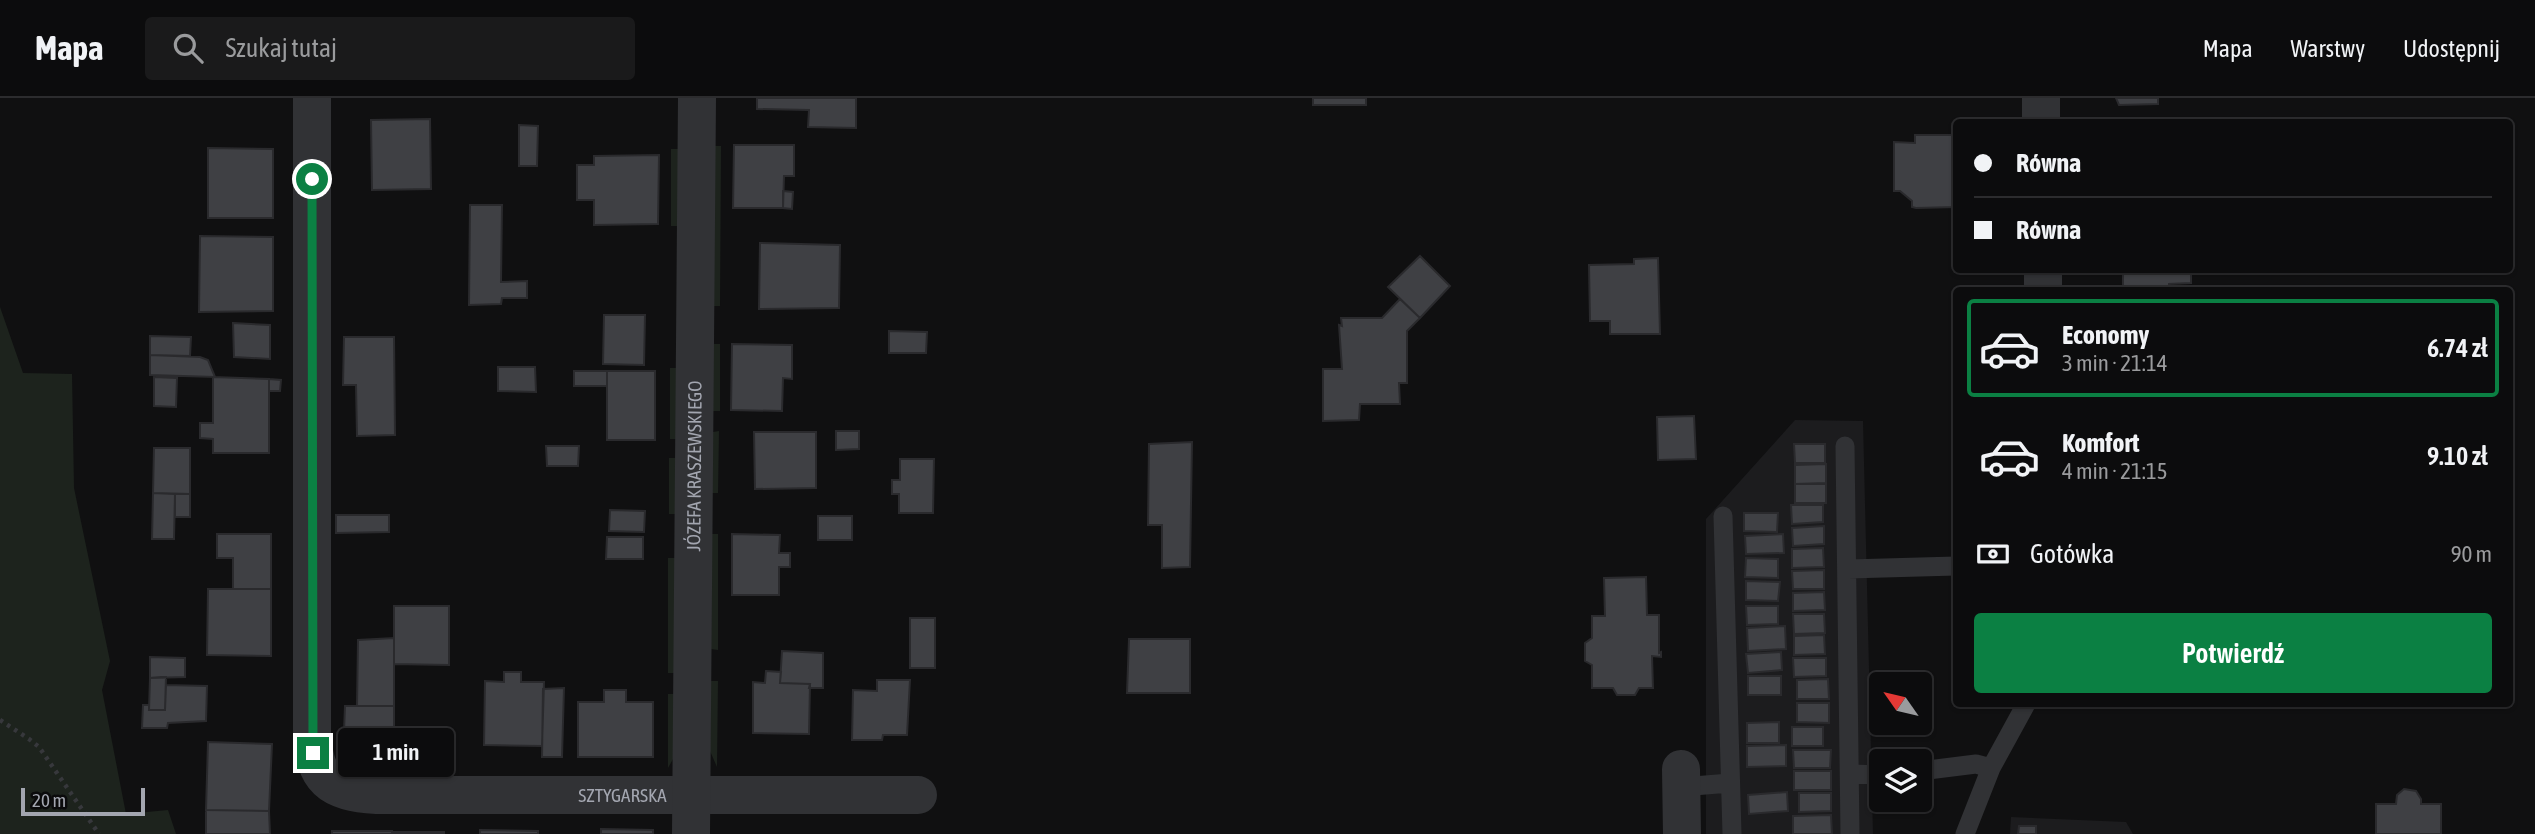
<!DOCTYPE html>
<html lang="pl">
<meta charset="utf-8">
<style>
:root{--surface:#0c0c0d;--page:#1a1a1b;--text:#f1f3f6;--muted:#9a9b9d;--line:#2c2c2e;--accent:#0b8043}
body{margin:0;font-family:"Asap Condensed",sans-serif;background:var(--page);color:var(--text);height:100vh;display:flex;flex-direction:column;font-size:26px;white-space:nowrap}
*{box-sizing:border-box;margin:0}
p{font-size:23px;color:var(--muted)}
.icon{flex:none;width:38px;height:38px;fill:none;stroke:currentColor;stroke-width:2;stroke-linecap:round;stroke-linejoin:round}
.map{position:relative;flex:1;overflow:hidden}
.details{position:absolute;left:1953px;top:189px;width:560px;height:420px;display:flex;flex-direction:column;background:var(--surface);border-radius:7px;box-shadow:0 2px 5px #0004,0 0 0 2px var(--line)}
.details>*{flex:none}
.hud{position:absolute;left:1953px;top:21px;width:560px;height:154px;border-radius:7px;box-shadow:0 2px 5px #0004,0 0 0 2px var(--line);display:grid;align-content:center;height:154px;padding:0 21px;background:var(--surface)}
.needle{width:46px;rotate:304deg}
.buttons{position:absolute;left:1869px;top:574px;display:grid;gap:14px}
.buttons a{display:grid;place-items:center;width:63px;height:63px;border-radius:7px;background:var(--surface);box-shadow:0 2px 5px #0004,0 0 0 2px var(--line);font-size:35px}
.scale{position:absolute;left:21px;bottom:18px;width:124px;box-sizing:border-box;padding-left:7px;border:4px solid #a3a6b0;border-top:0;font-size:19px;line-height:24px;white-space:nowrap;color:#a3a6b0;-webkit-text-stroke:5px #0b0b0c;paint-order:stroke}
.end{position:absolute;width:32px;height:32px;margin:-16px;border:9px solid #0b8043;background:#fff;box-shadow:0 0 0 4px #fff}
.from{border-radius:50%}
.bubble{position:absolute;height:49px;border-radius:7px;background:var(--surface);box-shadow:0 2px 5px #0004,0 0 0 2px var(--line);font-size:23px;font-weight:600;line-height:49px;text-align:center}
.hud b{display:flex;align-items:center;gap:24px;height:66px;font-size:26px}
.hud b+b{border-top:2px solid var(--line)}
.hud i{width:18px;height:18px;background:var(--text)}
ul{padding:12px 0 0;list-style:none}
li{display:flex;align-items:center;gap:21px;height:98px;margin:0 14px 10px;padding:0 7px;border:4px solid transparent;border-radius:7px}
li div{flex:1}
li b{display:block;font-size:26px}
li em{font-style:normal;font-weight:600}
li.active{border-color:var(--accent)}
li>.icon{width:63px;height:63px;stroke-width:1.5}
.pay{display:flex;align-items:center;gap:18px;height:77px;padding:0 21px;font-size:26px}
.pay p{margin-inline-start:auto}
.button{display:flex;gap:14px;margin-top:auto;padding:14px 21px}
.button a{flex:1;height:80px;border-radius:7px;background:var(--accent);color:#fff;font-size:28px;font-weight:600;line-height:80px;text-align:center}
header{display:flex;align-items:center;gap:42px;box-sizing:border-box;height:98px;padding:0 35px;background:var(--surface);border-bottom:2px solid var(--line)}
header strong{font-size:33px}
nav{display:flex;gap:38px;margin-inline-start:auto;font-size:24px}
.search{width:490px;height:63px;background:var(--page);display:flex;align-items:center;gap:18px;box-sizing:border-box;padding:0 24px;border-radius:7px;color:var(--muted);font-size:26px}
.map>svg:first-child{display:block}
.built{fill:#1c1c1e}
.green{fill:#1d231d}
.building{fill:#3f4044;stroke:#2a2a2d;stroke-width:2}
.lines{fill:none;stroke-linecap:round;stroke-linejoin:round}
.path{stroke:#37383c;stroke-width:4.5;stroke-dasharray:3.5 5;stroke-linecap:butt}
.lane{stroke:#313235;stroke-width:19}
.street{stroke:#313235;stroke-width:38}
.route{stroke:#0b8043;stroke-width:9}
.labels{text-anchor:middle;stroke-width:5;stroke-linejoin:round;paint-order:stroke}
.street-label{font-size:19px;fill:#a3a6b0;stroke:#0b0b0c}
</style>
<header>
<strong>Mapa</strong>
<div class="search"><svg class="icon" aria-label="search" viewBox="0 0 24 24"><circle cx="10" cy="10" r="6"/><path d="M15 15l6 6"/></svg>Szukaj tutaj</div>
<nav><a>Mapa</a><a>Warstwy</a><a>Udostępnij</a></nav>
</header>
<div class="map">
<svg width="2535" height="736" viewBox="0 0 2535 736">
<rect width="100%" height="100%" fill="#101011"/>
<!-- built -->
<path class="built" d="M1795 322 1863 323 1873 736H1706V421Z
M2011 719 2126 724 2133 736H2010Z"/>
<!-- green -->
<path class="green" d="M714 48H721L720 208H713Z
M671 51H679L678 128H671Z
M0 209 23 275 72 276 74 390 110 563 102 592 126 716 168 712 176 736H0Z
M713 246H720V313H712Z
M670 270H678V341H670Z
M719 333 718 395H712L713 334Z
M669 360H677V416H669Z
M712 436H718V552L711 551Z
M668 460H677L676 575H668Z
M711 583H718L717 669 710 653Z
M668 596H676L673 661 668 670Z"/>
<!-- building -->
<path class="building" d="M757 0H856V30L808 29 809 12 757 11Z
M1313 0H1366V7H1313Z
M2116 0H2158V6L2119 7Z
M430 21 431 91 372 92 371 22Z
M519 27 538 28 537 68H519Z
M1915 37H1956V109L1916 110 1912 109V103L1900 93H1894V44L1915 45Z
M734 47H794V78H784L783 110H733Z
M208 50 273 51V120H208Z
M659 57 658 126 594 127V102H577V67H594V58Z
M783 93 793 94 792 111 783 110Z
M470 107H502L501 184 527 183V200H502L501 206 469 207Z
M200 138 273 139V213L199 214Z
M760 145 840 147 839 210 759 211Z
M1420 158 1450 188 1420 220 1388 189Z
M1658 160 1660 236H1610V223H1590L1589 167 1634 166V161Z
M2123 172H2191V185L2169 186V192H2123Z
M1400 201 1420 220 1407 233V285H1399L1400 306H1360L1359 322 1323 323V271H1342L1339 227 1342 228 1341 220H1382Z
M604 217H645L644 267 603 266Z
M233 225 270 227V261L234 259Z
M889 233 927 234 926 255H889Z
M150 238 191 239 190 258 150 257Z
M344 239H394L395 337 357 338 356 287H343Z
M732 246 792 247V281L783 280 782 313 731 312Z
M150 257 200 259 208 262 215 279 150 277Z
M498 269H535L536 294 498 293Z
M574 273H607V288H574Z
M607 273H655V342H607Z
M154 279 177 280 176 309 154 308Z
M213 279 269 281V355H213V341L200 340V325H213Z
M269 281 281 282 280 293H269Z
M1694 318 1696 361 1658 362 1657 319Z
M836 333H859V351L836 352Z
M754 334H816V390L755 391Z
M1192 344 1190 469 1162 470V427H1148L1149 346Z
M1794 346H1825V365H1795Z
M546 348H579L578 368H547Z
M154 350H190V396L153 395Z
M900 361H934L933 415H899V396H892V382H900Z
M1826 366V385L1795 386V367Z
M1795 386H1826V405H1795Z
M153 395 175 396 174 441H152Z
M175 396H190V419H175Z
M1791 407H1823V424L1792 426Z
M610 412 645 413 644 434 609 433Z
M1744 415H1778L1777 434 1744 433Z
M336 417H389V434L336 435Z
M818 418H852V442H818Z
M1824 428V446L1793 448 1792 430Z
M217 436H271V491H233V460H217Z
M732 436 780 437 779 455H790V469H779V497H732Z
M1783 436 1784 455 1746 456 1745 438Z
M607 439H643V461H606Z
M1823 450 1824 469 1792 470V451Z
M1746 460 1778 461V480L1745 479Z
M1824 472V491H1793L1792 473Z
M1646 479 1647 517H1659V555L1661 554V559L1652 558 1653 590H1639L1635 597H1617L1613 590H1592V567L1585 563V545L1592 540V518H1605L1604 480Z
M1746 483 1780 484 1778 503 1746 502Z
M208 491H271V558L207 557Z
M1824 494 1825 512 1793 513V495Z
M394 508H449V567L394 566Z
M1746 508H1778V526L1747 527Z
M1793 516H1824L1825 535 1794 536Z
M910 520H935V570H910Z
M1785 528 1786 551 1748 553 1747 530Z
M1824 537 1825 556 1794 557V538Z
M394 540V608H357L358 542Z
M1129 541H1190V595H1127Z
M782 553 823 555V590H809L810 586 780 585Z
M1781 554 1782 572 1748 575 1746 556Z
M150 559 185 560V579L150 580Z
M1793 560H1826V578L1794 579Z
M766 573 781 574 780 585 810 586 809 636 753 635V584L765 585Z
M504 574H521V584H544L542 648 484 647 485 583 504 584Z
M1748 578H1781V597H1748Z
M166 579 165 612H149L150 580Z
M1828 581 1829 601H1797V582Z
M877 582H910L907 637H883L882 642H852L853 592 877 593Z
M166 587 207 588 206 623 168 625 167 630H142L143 607H149V612H165Z
M564 590 562 659H542L543 591Z
M604 592H626V604H653V659H578V604H604Z
M1797 605H1829V625L1797 624Z
M345 608H394V659H343Z
M1779 624V645H1747V625Z
M1792 629H1823V648H1792Z
M208 644 272 646 269 713 206 712Z
M1786 647V668L1747 669V648Z
M1793 652H1831L1830 670H1794Z
M1794 673H1831V692H1794Z
M2404 691 2416 693 2421 701V706H2441V736H2376V706H2396L2397 697Z
M1787 694 1788 713 1749 716 1748 697Z
M1799 695H1831V713L1799 714Z
M206 712 269 713 270 736H206Z
M1831 717 1832 736H1793V718Z
M2019 728H2036V736H2018Z
M601 731 653 732V736H601Z
M480 732 538 733V736H480Z
M332 733H392V736H332Z
M392 734H444V736H392Z"/>
<g class="lines">
<!-- path -->
<path class="path" d="M0 622 29 641 39 649 99 736"/>
<!-- lane -->
<path class="lane" d="M1845 348 1850 736
M1723 418 1732 736
M1848 471 1956 468
M1920 673 1976 666 1991 670
M1851 676 1881 677
M1681 689 1730 685
M1965 736 1991 670 2026 606"/>
<!-- street -->
<g class="street">
<path id="s1" d="M312 0V633C314 682 329 694 377 697H918"/>
<path d="M2041 0V24"/>
<path d="M2043 172V192"/>
<path d="M1681 671 1682 736"/>
<path id="s2" d="M691 736 697 0"/>
</g>
</g>
<g class="lines">
<!-- route -->
<path class="route" d="M312 81 313 655"/>
</g>
<g class="labels">
<!-- street labels -->
<g class="street-label">
<text dy="7" stroke="none"><textPath href="#s2" startOffset="368">JÓZEFA KRASZEWSKIEGO</textPath></text>
<text dy="7" stroke="none"><textPath href="#s1" startOffset="984">SZTYGARSKA</textPath></text>
</g>
</g>
</svg>
<div class="buttons">
<a><svg class="needle" viewBox="-14 -14 28 28"><path d="M0-13l5 13h-10z" fill="#e53935"/><path d="M0 13l5-13h-10z" fill="#9a9b9d"/></svg></a>
<a><svg class="icon" aria-label="layers" viewBox="0 0 24 24"><path d="M12 4l9 5-9 5-9-5zM3 14l9 5 9-5"/></svg></a>
</div>
<div class="scale">20 m</div>
<i class="end from" style="left:312px;top:81px"></i>
<i class="end" style="left:313px;top:655px"></i>
<div class="bubble" style="left:338px;top:630px;width:116px">1 min</div>
<div class="hud">
<b><i class="from"></i>Równa</b>
<b><i></i>Równa</b>
</div>
<section class="details">
<ul>
<li class="active"><svg class="icon" aria-label="car" viewBox="0 0 24 24"><path d="M5 17H2v-5l4-1 3-4h7l3 4 3 1v5h-3M9 17h6M6 11h13"/><circle cx="7" cy="17" r="2"/><circle cx="17" cy="17" r="2"/></svg><div><b>Economy</b><p>3 min · 21:14</p></div><em>6.74 zł</em></li>
<li><svg class="icon" aria-label="car" viewBox="0 0 24 24"><path d="M5 17H2v-5l4-1 3-4h7l3 4 3 1v5h-3M9 17h6M6 11h13"/><circle cx="7" cy="17" r="2"/><circle cx="17" cy="17" r="2"/></svg><div><b>Komfort</b><p>4 min · 21:15</p></div><em>9.10 zł</em></li>
</ul>
<div class="pay"><svg class="icon" aria-label="cash" viewBox="0 0 24 24"><path d="M3 7h18v10H3z"/><circle cx="12" cy="12" r="2"/></svg>Gotówka<p>90 m</p></div>
<div class="button"><a>Potwierdź</a></div>
</section>
</div>
